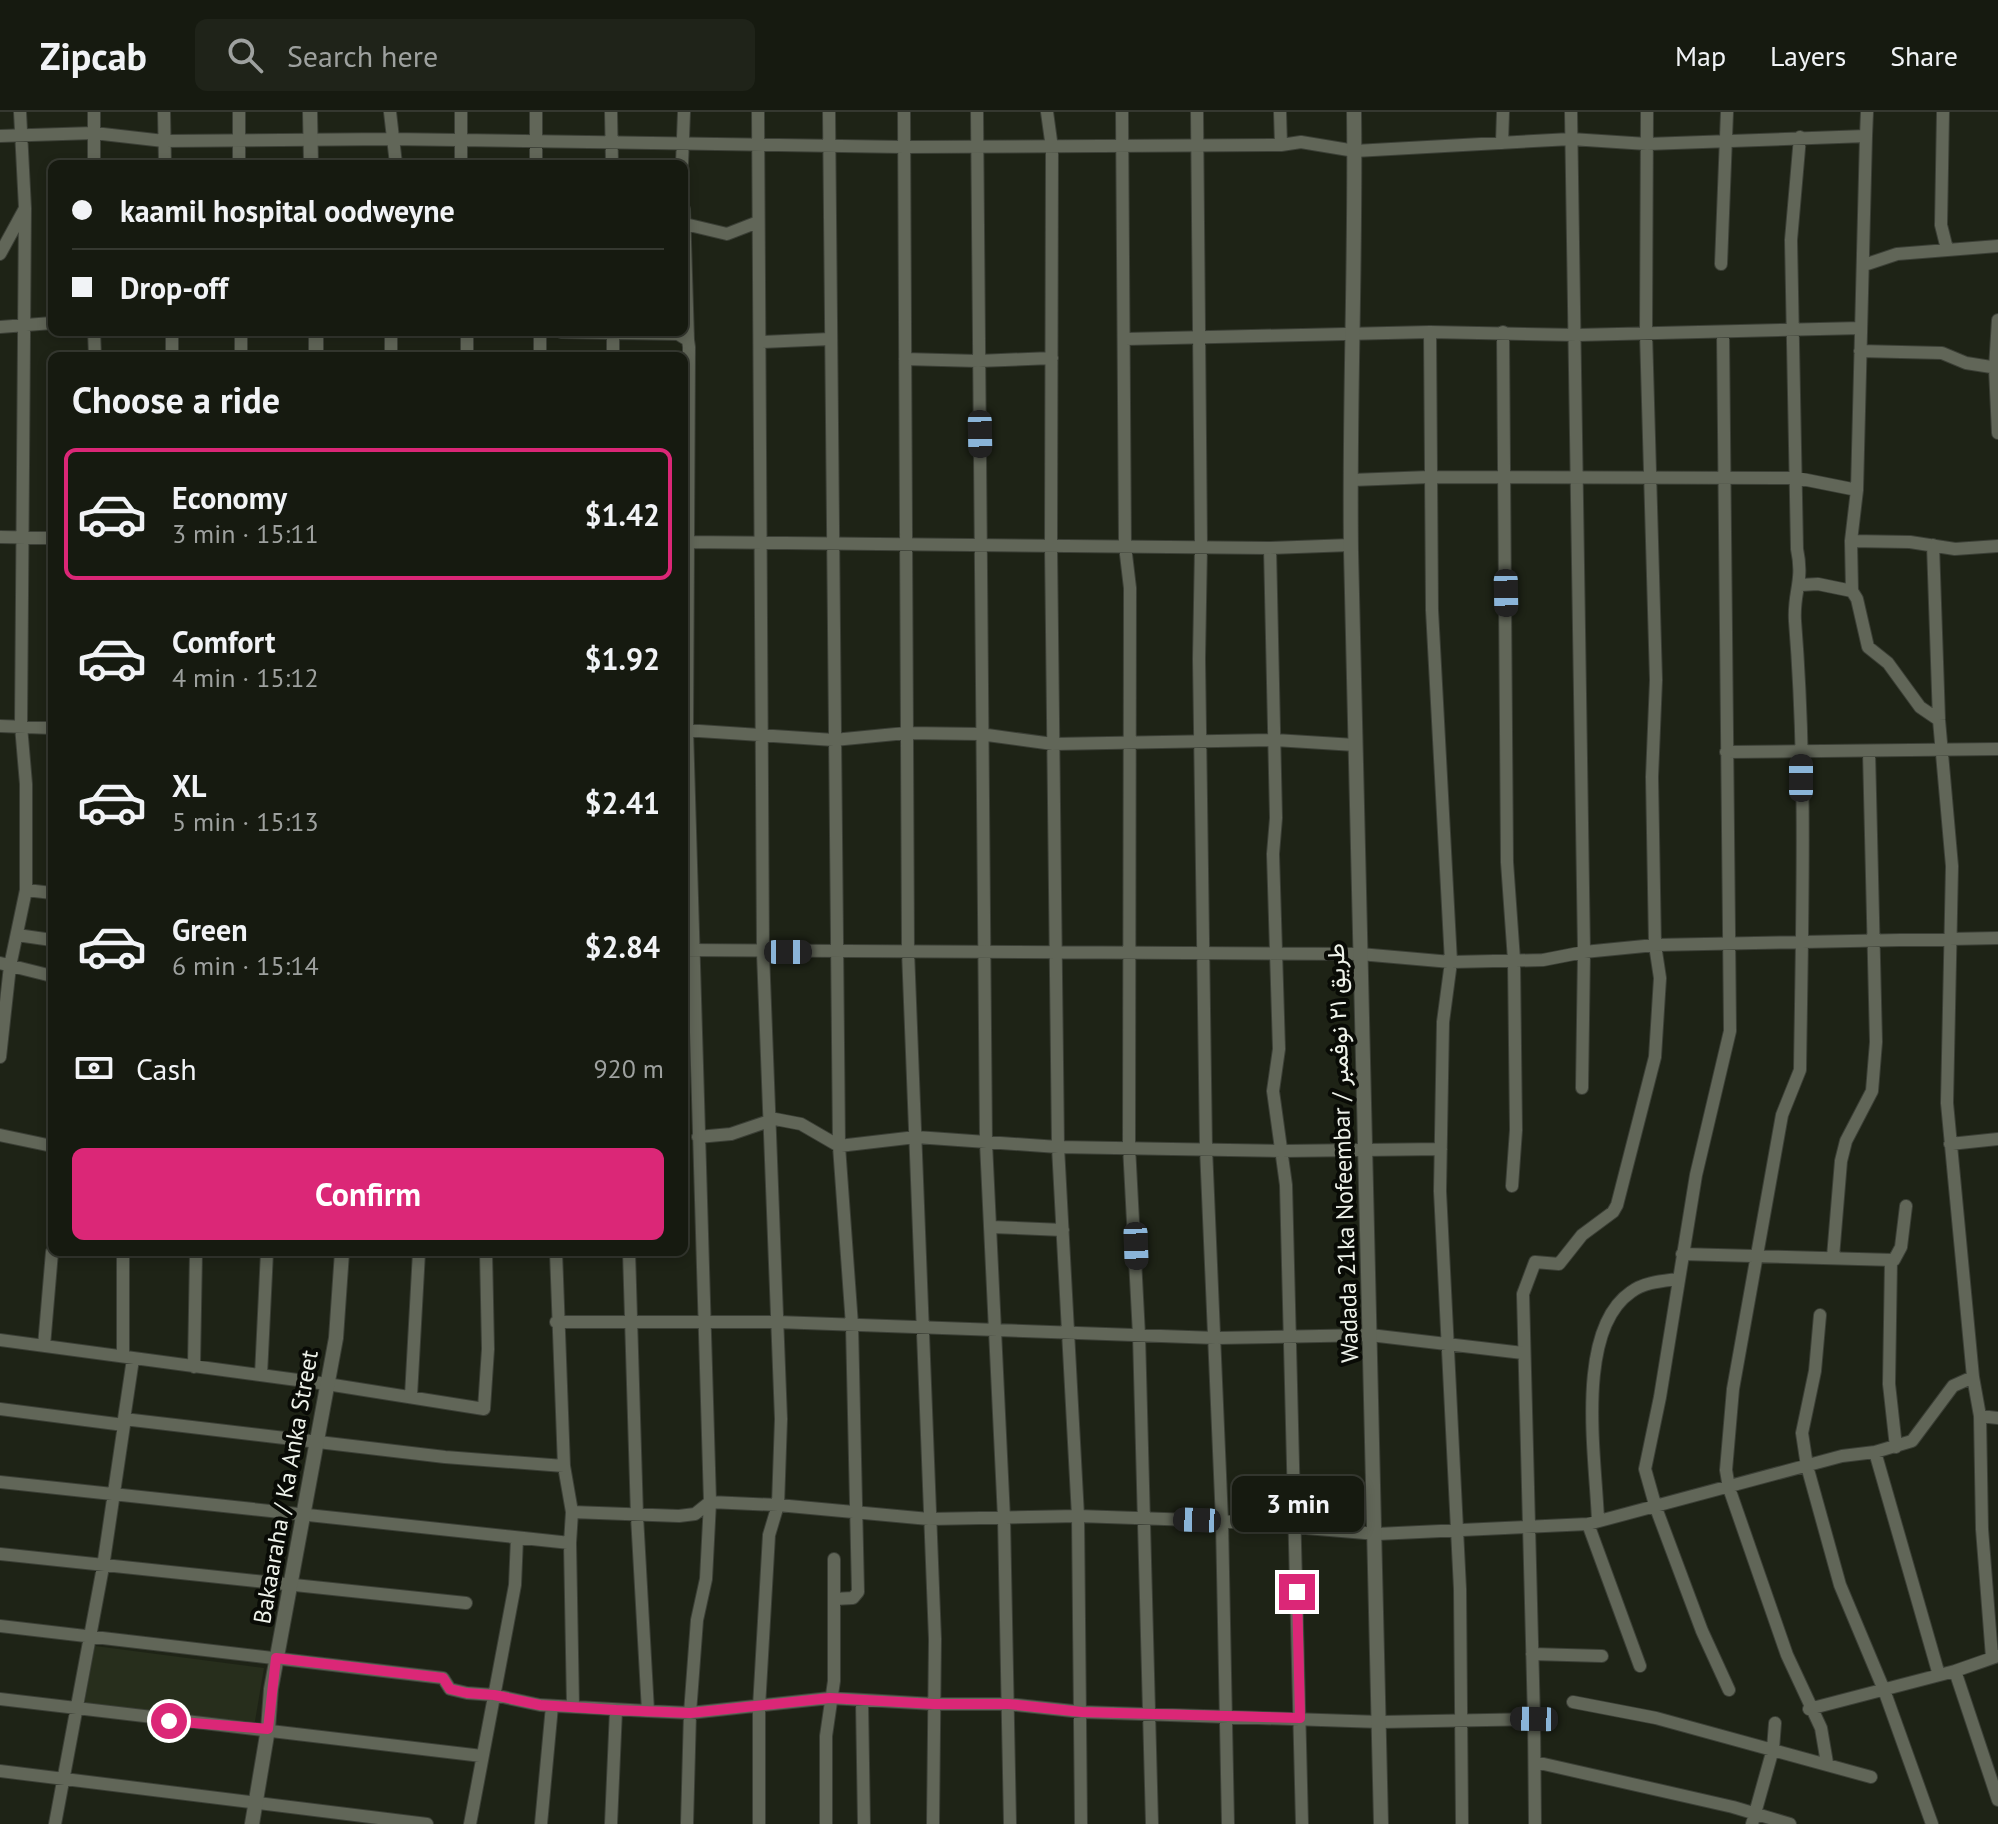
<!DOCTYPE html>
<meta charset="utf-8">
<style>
:root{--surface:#161a10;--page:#1f2319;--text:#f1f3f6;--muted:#9ea19f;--line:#353830;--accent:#db2777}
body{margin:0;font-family:"PT Sans",Vazirmatn,sans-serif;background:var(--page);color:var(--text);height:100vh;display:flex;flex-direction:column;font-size:30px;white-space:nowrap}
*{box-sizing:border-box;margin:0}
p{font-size:26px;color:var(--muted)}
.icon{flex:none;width:44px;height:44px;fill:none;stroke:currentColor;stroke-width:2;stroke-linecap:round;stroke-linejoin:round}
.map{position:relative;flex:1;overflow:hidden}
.side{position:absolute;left:48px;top:240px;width:640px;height:904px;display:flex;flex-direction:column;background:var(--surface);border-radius:12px;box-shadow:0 4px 12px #0003,0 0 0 2px var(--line)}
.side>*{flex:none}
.top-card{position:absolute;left:48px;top:48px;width:640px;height:176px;border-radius:12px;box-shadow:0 4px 12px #0003,0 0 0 2px var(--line);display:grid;align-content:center;height:176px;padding:0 24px;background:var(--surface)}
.end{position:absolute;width:36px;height:36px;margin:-18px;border:10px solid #db2777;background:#fff;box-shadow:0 0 0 4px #fff}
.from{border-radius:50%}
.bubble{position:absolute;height:56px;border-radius:12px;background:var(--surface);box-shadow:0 4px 12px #0003,0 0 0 2px var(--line);font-size:26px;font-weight:600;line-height:56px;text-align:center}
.car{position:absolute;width:24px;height:48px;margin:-24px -12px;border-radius:10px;box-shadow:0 0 6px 2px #0007;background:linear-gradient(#222 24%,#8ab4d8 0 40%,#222 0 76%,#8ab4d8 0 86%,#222 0)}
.top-card b{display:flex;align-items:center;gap:28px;height:76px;font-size:30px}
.top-card b+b{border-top:2px solid var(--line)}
.top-card i{width:20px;height:20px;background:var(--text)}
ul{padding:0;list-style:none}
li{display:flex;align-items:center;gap:24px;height:132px;margin:0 16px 12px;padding:0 8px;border:4px solid transparent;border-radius:12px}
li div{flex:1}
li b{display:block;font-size:30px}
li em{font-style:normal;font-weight:600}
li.current{border-color:var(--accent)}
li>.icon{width:72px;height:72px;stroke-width:1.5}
h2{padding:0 24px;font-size:36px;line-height:96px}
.pay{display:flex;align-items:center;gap:20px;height:88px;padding:0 24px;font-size:30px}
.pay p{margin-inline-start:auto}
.action{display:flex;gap:16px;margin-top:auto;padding:16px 24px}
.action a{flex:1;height:92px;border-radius:12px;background:var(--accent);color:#fff;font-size:32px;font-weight:600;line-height:92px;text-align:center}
header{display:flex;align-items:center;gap:48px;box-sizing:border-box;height:112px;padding:0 40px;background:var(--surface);border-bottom:2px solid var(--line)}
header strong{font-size:38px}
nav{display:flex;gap:44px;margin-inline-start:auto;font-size:28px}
.search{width:560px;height:72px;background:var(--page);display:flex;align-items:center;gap:20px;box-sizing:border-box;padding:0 28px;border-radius:12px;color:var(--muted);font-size:30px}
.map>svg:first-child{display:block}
.built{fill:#272e1c}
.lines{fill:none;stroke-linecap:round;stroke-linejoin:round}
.minor-casing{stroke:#3b3f36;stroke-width:14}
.tertiary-casing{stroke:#3b3f36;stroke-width:16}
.minor{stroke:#616658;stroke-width:12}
.tertiary{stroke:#616658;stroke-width:14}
.route{stroke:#db2777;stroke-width:10}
.labels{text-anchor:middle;stroke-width:8;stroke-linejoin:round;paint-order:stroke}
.street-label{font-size:24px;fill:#eef2ea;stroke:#090b06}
</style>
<header>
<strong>Zipcab</strong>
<div class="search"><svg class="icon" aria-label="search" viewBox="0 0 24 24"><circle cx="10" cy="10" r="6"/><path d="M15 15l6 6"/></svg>Search here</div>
<nav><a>Map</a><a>Layers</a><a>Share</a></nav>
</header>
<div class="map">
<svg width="1998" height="1712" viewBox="0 0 1998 1712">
<rect width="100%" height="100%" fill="#1e2316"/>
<!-- built -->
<path class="built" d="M95 1534 264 1556 254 1615 84 1595Z"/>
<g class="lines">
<!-- minor casing -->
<g class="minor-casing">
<path id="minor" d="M94 0V52
M164 0 165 52
M239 0V52
M390 0 396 52
M461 0V52
M536 0V52
M611 0 612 52
M758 0 763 841 781 1307 778 1393 929 1407 1078 1404 1222 1409 1228 1712
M829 0 839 1034 852 1213 858 1480 853 1486 834 1487
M904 0 908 839 935 1527 933 1712
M977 0 986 1031 1004 1406 1010 1712
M1047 0 1052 36 1051 434 1058 1035 1078 1404 1081 1712
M1122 0 1125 434 1130 476 1129 1034 1139 1223 1152 1712
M1197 0 1201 434 1199 547 1206 1036 1222 1409 1377 1422 1588 1412 1842 1344 1875 1340 1939 1563
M1280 0 1281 33
M1571 0 1584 840 1582 976
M1943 0 1941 113 1947 137
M0 24 94 21 164 29 390 27 904 35 1281 33 1301 30 1355 39 1571 27 1647 32 1866 24 1857 378 1851 429 1910 430 1955 437 1998 434
M1866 24 1867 0
M1800 25 1791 128 1797 437C1804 470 1793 480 1795 509 1807 658 1802 809 1800 958L1782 1003 1733 1277 1726 1358 1729 1376 1787 1543 1821 1616 1827 1651
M1502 31 1503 0
M682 52 684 0
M684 97 688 228
M685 112 727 122 758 110
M0 142 24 98
M1721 152 1727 0
M1864 153 1897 142 1998 134
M1998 208 1995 256 1998 321
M0 215 52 211
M94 220 95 244
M241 220V244
M391 220V244
M467 220V244
M540 220V244
M561 220 678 222 688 228 689 235 687 618 710 1390 778 1393 769 1423 759 1595V1712
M613 220V244
M1430 220 1432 498 1451 850 1543 848 1584 840 1655 833 1998 826
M1503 220 1507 750 1514 848 1516 1018 1512 1074
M1723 220 1730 919 1696 1063 1660 1285 1645 1357 1656 1396 1702 1519 1729 1578
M1125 227 1430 220 1577 223 1861 216
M760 230 830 227
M1860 239 1942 241 1966 251 1998 256
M172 244V220
M905 247 978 249 1052 246
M1352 368 1430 365 1797 366 1857 378
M0 425 52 426
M1851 429 1852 479
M684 430 1270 436 1351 433
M1933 433 1939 608 1952 754 1947 991 1973 1265 1980 1304 1982 1417 1992 1545
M1270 436 1276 706 1273 742 1279 937 1273 979 1286 1073 1302 1712
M1800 473 1818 472 1852 479 1857 487 1868 535 1888 551 1920 595 1939 608
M0 614 52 616
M684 618 834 628 906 621 980 622 1053 632 1275 628 1355 633
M1726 640 1998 637
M26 778 52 781
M17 823 52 828
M684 838 1360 842 1451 850 1443 910 1440 1079 1460 1477 1462 1712
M0 851 52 864
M0 945 10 854 26 778V672L21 614 25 96 20 0
M0 1023 52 1034
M698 1025 731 1022 775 1007 801 1012 839 1034 916 1025 1058 1035 1281 1039 1441 1037
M1950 1032 1998 1027
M992 1115 1063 1118
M556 1140 564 1354 572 1400 570 1431 573 1595
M629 1140 637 1404 648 1599 690 1601 830 1586 934 1592H1008L1082 1600 1380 1610 1534 1607 1535 1712
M1682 1142 1894 1148 1901 1135 1906 1094
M1833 1145 1841 1049 1846 1029 1872 979 1876 930 1869 640
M1891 1148 1889 1272 1896 1335
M1820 1203 1815 1259 1802 1321 1807 1354 1840 1473 1884 1578 1932 1712
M556 1210H777L1216 1226 1370 1223 1523 1241
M0 1228 327 1272 484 1297 488 1237 486 1140
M44 1234 52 1140
M123 1244V1140
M194 1255 196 1140
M261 1263 267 1140
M411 1284 419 1140
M0 1297 124 1313V1307L445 1345 564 1354
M1980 1304 1998 1306
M124 1307 133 1247
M1875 1340 1912 1329 1953 1274 1973 1265
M0 1370 570 1431
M572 1400 679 1404 695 1402 710 1390
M1598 1409C1596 1348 1574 1219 1631 1180 1644 1170 1663 1169 1678 1167
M1588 1412 1640 1554
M0 1442 466 1491
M0 1514 443 1566 450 1577 467 1581 494 1583 540 1593 648 1599
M1532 1542 1602 1544
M1955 1559 1998 1688
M0 1587 482 1644
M862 1589 864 1712
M1573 1590 1656 1606 1871 1665
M1809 1597 1955 1559 1998 1544
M1534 1607 1523 1182 1535 1150 1559 1152 1582 1123 1613 1100 1617 1093 1655 945 1660 866 1655 833 1652 665 1656 568 1646 221 1647 0
M1535 1650 1733 1695 1790 1712
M0 1659 427 1712
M55 1712 103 1455 124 1313
M470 1712 515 1473 517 1426
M541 1712 552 1594
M611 1712 616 1598
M687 1712 690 1601 697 1508 706 1467 710 1390
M826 1712V1624L834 1569V1447
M1752 1712 1773 1637 1775 1611"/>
</g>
<!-- tertiary casing -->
<g class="tertiary-casing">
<path id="tertiary" d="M310 0 311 52
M1354 0C1356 146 1349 293 1351 439 1357 863 1375 1287 1381 1712
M316 220V244
M252 1712 268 1617 271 1577 336 1226 342 1140"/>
</g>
<!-- minor -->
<use href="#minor" class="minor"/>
<!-- tertiary -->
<use href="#tertiary" class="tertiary"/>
</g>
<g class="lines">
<!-- route -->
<path class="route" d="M169 1609 268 1617 276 1546 443 1566 450 1577 467 1581 494 1583 540 1593 616 1598 690 1601 830 1586 934 1592H1008L1082 1600 1300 1606 1297 1480"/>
</g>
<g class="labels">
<!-- street labels -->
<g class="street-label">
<text transform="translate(1343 1041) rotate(-92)" y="8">Wadada 21ka Nofeembar / طريق ٢١ نوفمبر</text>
<text transform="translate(286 1375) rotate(-80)" y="8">Bakaaraha / Ka Anka Street</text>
</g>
</g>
</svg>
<i class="end from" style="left:169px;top:1609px"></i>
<i class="end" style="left:1297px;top:1480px"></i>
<div class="bubble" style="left:1232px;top:1364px;width:132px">3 min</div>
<i class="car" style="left:980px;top:322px;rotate:179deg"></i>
<i class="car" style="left:1506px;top:481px;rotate:179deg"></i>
<i class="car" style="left:1801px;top:666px;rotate:0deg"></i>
<i class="car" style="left:788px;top:840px;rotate:90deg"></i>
<i class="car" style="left:1136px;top:1134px;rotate:178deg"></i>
<i class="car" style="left:1197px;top:1408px;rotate:272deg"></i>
<i class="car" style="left:1534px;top:1607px;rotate:271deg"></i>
<div class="top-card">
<b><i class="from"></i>kaamil hospital oodweyne</b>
<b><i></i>Drop-off</b>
</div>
<section class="side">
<h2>Choose a ride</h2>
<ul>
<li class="current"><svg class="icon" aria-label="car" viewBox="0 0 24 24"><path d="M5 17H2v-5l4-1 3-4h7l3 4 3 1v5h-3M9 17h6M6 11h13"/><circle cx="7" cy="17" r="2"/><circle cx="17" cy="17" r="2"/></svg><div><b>Economy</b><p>3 min · 15:11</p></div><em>$1.42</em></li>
<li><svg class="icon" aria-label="car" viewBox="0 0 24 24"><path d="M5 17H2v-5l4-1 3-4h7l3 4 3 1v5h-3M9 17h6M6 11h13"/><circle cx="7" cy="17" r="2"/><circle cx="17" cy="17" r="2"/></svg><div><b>Comfort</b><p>4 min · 15:12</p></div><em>$1.92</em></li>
<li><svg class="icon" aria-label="car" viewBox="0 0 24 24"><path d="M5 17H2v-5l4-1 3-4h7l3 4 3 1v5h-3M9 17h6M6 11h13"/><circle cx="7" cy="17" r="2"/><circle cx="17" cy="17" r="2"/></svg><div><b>XL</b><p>5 min · 15:13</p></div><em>$2.41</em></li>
<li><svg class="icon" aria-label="car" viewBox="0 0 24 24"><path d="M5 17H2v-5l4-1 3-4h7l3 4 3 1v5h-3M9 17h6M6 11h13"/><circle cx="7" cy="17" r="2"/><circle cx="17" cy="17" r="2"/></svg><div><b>Green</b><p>6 min · 15:14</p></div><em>$2.84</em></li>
</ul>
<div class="pay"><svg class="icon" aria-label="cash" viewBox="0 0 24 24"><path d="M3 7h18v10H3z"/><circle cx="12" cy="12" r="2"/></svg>Cash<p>920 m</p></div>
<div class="action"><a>Confirm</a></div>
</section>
</div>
